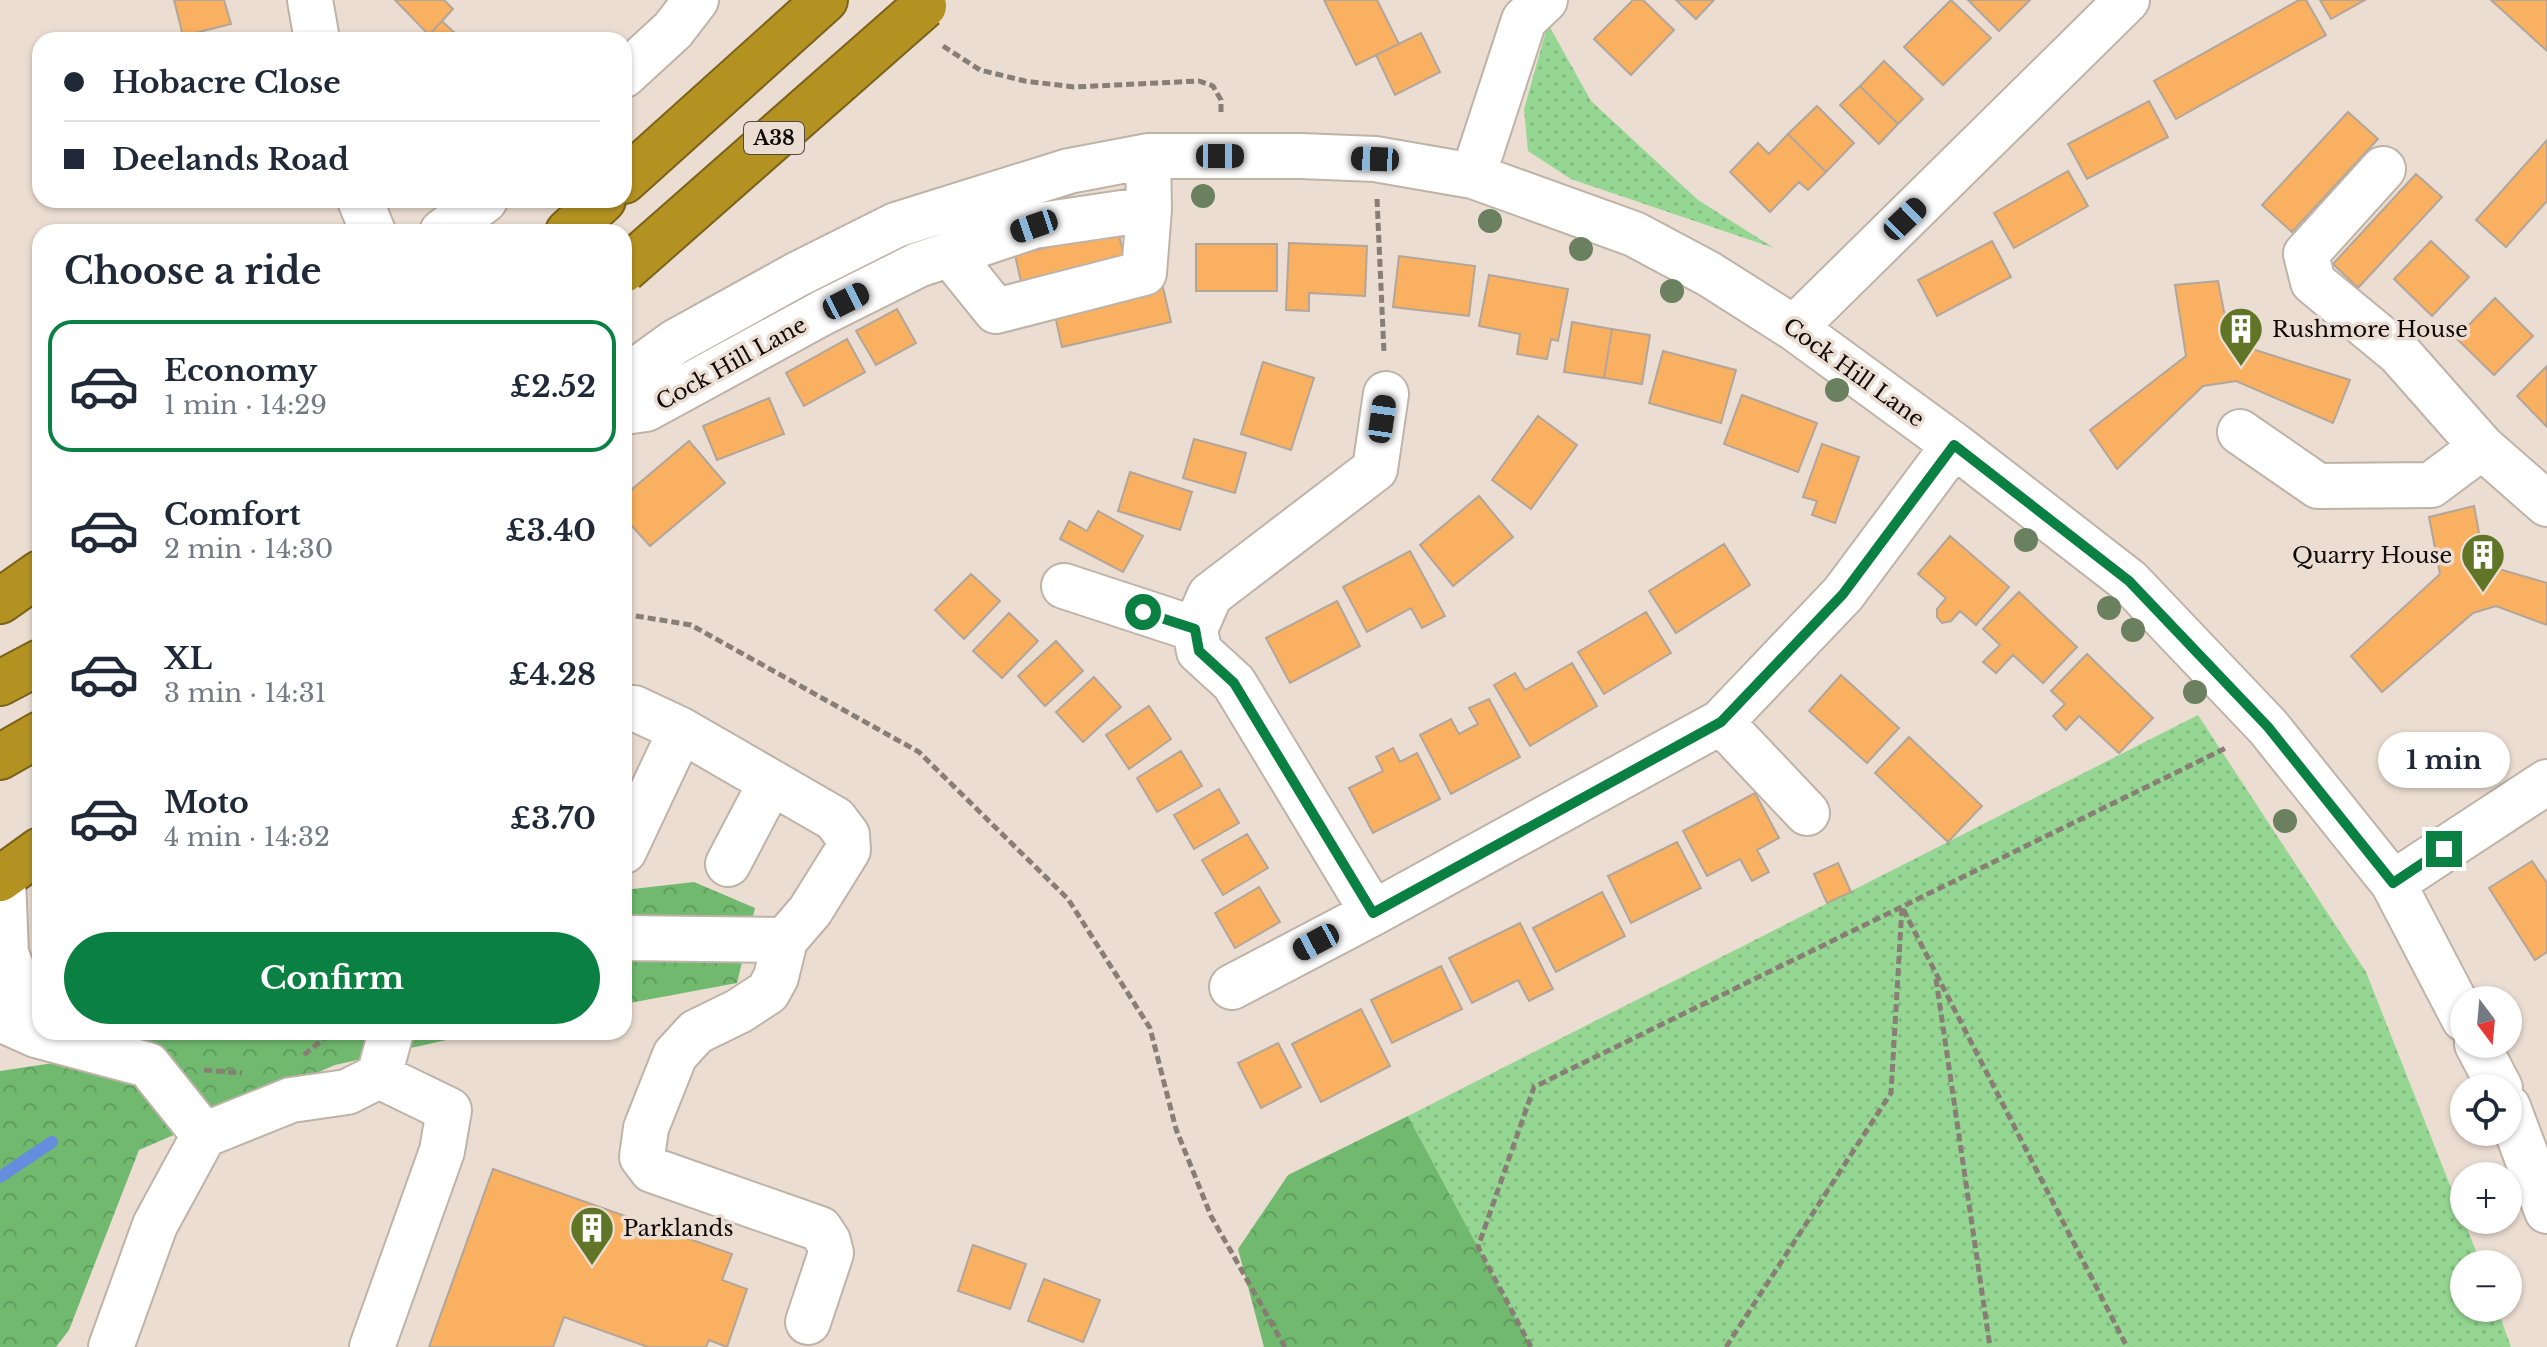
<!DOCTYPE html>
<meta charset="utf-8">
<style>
:root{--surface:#fff;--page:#f6f6f7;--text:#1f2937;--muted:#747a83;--line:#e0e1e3;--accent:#0b8043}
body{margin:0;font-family:"Libre Baskerville",serif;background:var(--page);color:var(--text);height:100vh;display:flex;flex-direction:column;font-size:30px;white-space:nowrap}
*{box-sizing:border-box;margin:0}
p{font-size:26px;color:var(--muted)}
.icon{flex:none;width:44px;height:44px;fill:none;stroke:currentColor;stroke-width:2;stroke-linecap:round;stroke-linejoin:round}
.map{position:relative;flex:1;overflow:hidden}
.panel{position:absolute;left:32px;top:224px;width:600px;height:816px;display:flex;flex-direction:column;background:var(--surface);border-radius:24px;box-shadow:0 2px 6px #0004}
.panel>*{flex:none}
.banner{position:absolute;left:32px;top:32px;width:600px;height:176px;border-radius:24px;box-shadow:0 2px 6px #0004;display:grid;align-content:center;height:176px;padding:0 32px;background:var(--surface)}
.needle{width:52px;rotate:164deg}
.buttons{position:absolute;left:2450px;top:986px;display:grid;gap:16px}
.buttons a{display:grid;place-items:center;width:72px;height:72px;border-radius:50%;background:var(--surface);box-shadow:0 2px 6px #0004;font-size:40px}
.end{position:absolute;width:36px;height:36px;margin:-18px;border:10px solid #0b8043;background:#fff;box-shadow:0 0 0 4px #fff}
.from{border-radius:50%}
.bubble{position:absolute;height:56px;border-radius:28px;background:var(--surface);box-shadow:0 2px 6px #0004;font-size:26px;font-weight:800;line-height:56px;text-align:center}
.car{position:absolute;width:24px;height:48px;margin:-24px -12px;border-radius:10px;box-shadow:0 0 6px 2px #0007;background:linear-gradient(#222 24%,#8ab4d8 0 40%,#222 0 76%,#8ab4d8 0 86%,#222 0)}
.banner b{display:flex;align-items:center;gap:28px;height:76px;font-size:30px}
.banner b+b{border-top:2px solid var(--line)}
.banner i{width:20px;height:20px;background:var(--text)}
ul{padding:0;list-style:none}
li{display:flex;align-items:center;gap:24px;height:132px;margin:0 16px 12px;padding:0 16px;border:4px solid transparent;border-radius:24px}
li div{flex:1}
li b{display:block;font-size:30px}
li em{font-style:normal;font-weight:800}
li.current{border-color:var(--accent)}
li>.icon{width:72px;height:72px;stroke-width:1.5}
h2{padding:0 32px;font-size:36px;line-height:96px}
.button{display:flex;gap:16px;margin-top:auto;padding:16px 32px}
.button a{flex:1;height:92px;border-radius:48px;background:var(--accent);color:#fff;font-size:32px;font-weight:800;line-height:92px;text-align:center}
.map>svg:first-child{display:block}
.grass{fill:url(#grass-dots)}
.forest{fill:url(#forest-crowns)}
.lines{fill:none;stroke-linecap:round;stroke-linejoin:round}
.stream{stroke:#648ddd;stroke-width:12}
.building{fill:#fab061;stroke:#b2a599;stroke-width:2}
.minor-casing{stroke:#bfb3a7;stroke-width:48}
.highway-casing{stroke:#7a6219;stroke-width:48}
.path{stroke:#887e76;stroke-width:5;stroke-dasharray:8 4;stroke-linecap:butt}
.minor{stroke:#fff;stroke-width:44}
.highway{stroke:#b49222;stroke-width:44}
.highway-bridge-casing{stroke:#7a6219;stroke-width:48;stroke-linecap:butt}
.highway-bridge{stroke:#b49222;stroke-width:44}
.tree{fill:#6a805f}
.route{stroke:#0b8043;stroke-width:10}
.labels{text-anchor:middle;stroke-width:7;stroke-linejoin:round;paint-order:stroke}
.shield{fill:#ebddd1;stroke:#514944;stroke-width:2}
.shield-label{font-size:20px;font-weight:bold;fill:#0f0a07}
.poi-label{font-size:22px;fill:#0f0a07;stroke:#ebddd1;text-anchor:start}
.street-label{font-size:22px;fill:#0f0a07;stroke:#ebddd1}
</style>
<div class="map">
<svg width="2547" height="1347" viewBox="0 0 2547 1347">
<defs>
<pattern id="grass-dots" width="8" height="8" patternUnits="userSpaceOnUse" patternTransform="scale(2)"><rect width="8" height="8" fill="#95d792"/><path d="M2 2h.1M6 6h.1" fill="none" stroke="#7fb77c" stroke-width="1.8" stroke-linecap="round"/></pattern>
<pattern id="forest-crowns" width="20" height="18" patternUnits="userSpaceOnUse" patternTransform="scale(2)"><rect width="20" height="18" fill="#70b96e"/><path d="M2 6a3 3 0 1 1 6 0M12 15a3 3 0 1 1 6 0" fill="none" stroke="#609e5e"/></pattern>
</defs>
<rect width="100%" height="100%" fill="#ebddd1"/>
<!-- grass -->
<path class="grass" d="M1548 24 1591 101 1698 200 1774 248 1571 179 1528 151 1524 109Z
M2198 715 2366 972 2481 1264H2464V1308H2497L2511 1347H1531L1408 1116Z"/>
<!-- forest -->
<path class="forest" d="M694 882 755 908 737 983 624 1004V890Z
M70 1032H482L335 1065 139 1150 69 1330 56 1347H0V1071L60 1062Z
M1408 1116 1531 1347H1264L1238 1249 1288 1175Z"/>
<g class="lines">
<!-- stream -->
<path class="stream" d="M0 1177 52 1142"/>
</g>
<!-- building -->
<path class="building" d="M174 0H224L231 24 183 36Z
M395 0H444L453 9 429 35Z
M1324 0H1377L1399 44 1356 65Z
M1633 0H1643L1674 30 1631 75 1594 39Z
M1676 0H1714L1696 19Z
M1951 0 1991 38 1943 85 1904 47Z
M1968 0H2030L1999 31Z
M2299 0H2306L2326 35 2176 119 2154 81Z
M2320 0H2365L2331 19Z
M2491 0H2547V51Z
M442 21 462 40H424Z
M1421 33 1440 72 1395 95 1376 55Z
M1884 61 1923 99 1898 124 1860 86Z
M1860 86 1898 124 1879 144 1840 105Z
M2149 101 2168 137 2087 179 2068 144Z
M1817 106 1854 143 1826 172 1788 134Z
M2348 112 2378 139 2292 232 2262 205Z
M1788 134 1826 172 1808 190 1799 182 1770 212 1730 172 1758 143 1769 154Z
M2547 140V201L2506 247 2476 220Z
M2068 171 2088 206 2014 248 1994 213Z
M2416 174 2442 197 2358 288 2333 264Z
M1118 231 1128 273 1162 283 1171 322 1062 347 1050 293 1025 299 1015 255Z
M1992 241 2011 277 1937 316 1918 280Z
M2431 241 2469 277 2432 316 2394 279Z
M1289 243 1367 246 1365 296 1309 293V311L1286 310Z
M1196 244H1277V291H1196Z
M1399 256 1475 266 1469 316 1393 307Z
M1489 275 1568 289 1558 341 1551 339 1547 359 1517 354 1520 334 1479 326Z
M2218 281 2230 342 2350 380 2333 423 2236 381 2203 386 2117 469 2090 430 2186 356 2175 285Z
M2495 298 2533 336 2494 375 2456 338Z
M897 309 916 343 876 365 856 331Z
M1572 322 1612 329 1604 378 1564 372Z
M1612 329 1650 335 1642 384 1604 378Z
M847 339 865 372 804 406 786 373Z
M1663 351 1736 370 1721 423 1649 403Z
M1263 362 1314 378 1291 450 1241 434Z
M2547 366V427L2517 396Z
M1742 395 1817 423 1798 472 1724 444Z
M769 398 784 434 717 460 703 426Z
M1538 416 1577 445 1531 509 1492 480Z
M1194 439 1246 453 1235 493 1183 478Z
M689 441 725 483 650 546 624 517V496Z
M1822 444 1859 457 1835 523 1812 515 1817 501 1803 497Z
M1130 472 1192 492 1180 530 1118 511Z
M1479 496 1513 537 1453 586 1420 545Z
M2474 506 2485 565 2547 583V625L2496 606 2473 613 2382 692 2351 656 2440 574 2429 517Z
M1098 511 1143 536 1123 572 1060 539 1069 521 1087 531Z
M1950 536 2009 587 1976 625 1960 611 1951 621 1942 623 1937 617V609L1946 598 1918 574Z
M1724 544 1750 585 1676 633 1649 591Z
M1410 551 1445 616 1422 628 1411 608 1367 632 1343 587Z
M971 574 1000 601 964 639 935 610Z
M2019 592 2077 647 2043 683 2013 655 1996 673 1983 662 2000 645 1983 629Z
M1337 601 1360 646 1290 683 1266 638Z
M1646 612 1671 653 1604 694 1578 652Z
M1009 613 1038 641 1002 678 973 651Z
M1056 641 1083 671 1045 706 1018 676Z
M2087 654 2153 718 2119 753 2079 716 2066 730 2053 716 2065 704 2051 691Z
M1572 663 1597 706 1530 746 1494 685 1515 673 1525 690Z
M1841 675 1899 728 1867 763 1809 711Z
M1094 677 1121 707 1083 742 1056 712Z
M1489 699 1520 757 1451 794 1420 735 1451 719 1459 734 1478 724 1469 708Z
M1149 706 1171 739 1129 769 1106 735Z
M1909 737 1982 806 1948 842 1875 773Z
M1393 748 1400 762 1417 753 1440 799 1373 833 1349 788 1383 771 1376 757Z
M1181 751 1202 786 1157 812 1137 778Z
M1219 789 1239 823 1194 849 1174 815Z
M1755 793 1779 838 1757 850 1769 872 1752 881 1740 859 1707 876 1683 831Z
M1247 834 1268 868 1223 895 1202 860Z
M1677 842 1701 888 1631 923 1608 876Z
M2532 861 2547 883V952L2535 960 2489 888Z
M1838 863 1851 892 1827 903 1814 874Z
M1259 887 1280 922 1235 948 1215 913Z
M1602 892 1625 936 1556 972 1533 928Z
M1520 923 1553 989 1529 1001 1518 980 1472 1003 1449 958Z
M1441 966 1462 1009 1392 1043 1371 1000Z
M1361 1009 1390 1066 1321 1102 1292 1044Z
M1278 1043 1301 1087 1261 1108 1238 1063Z
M493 1169 732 1254 722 1280 747 1289 727 1347 709 1340 706 1347H648L564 1317 553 1347H429Z
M973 1245 1026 1264 1010 1309 958 1291Z
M1044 1279 1100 1300 1083 1342 1028 1321Z"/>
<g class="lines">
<!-- minor casing -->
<g class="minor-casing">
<path id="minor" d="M310 0 317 40
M624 75 673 30 696 0
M2383 169 2306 254 2313 282 2399 353 2482 447 2547 504
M1473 176 1524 20 1545 0
M360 200 373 232
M442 232 485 200
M950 254 996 311 1144 273 1149 209
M1794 328 2127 0
M624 379 675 342 798 274 896 225 1069 171 1148 156H1301L1375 159 1473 176 1634 234 1709 274 1794 328 1954 445 2129 581 2268 727 2393 883 2464 1019
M624 412 646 409 822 313 918 265 1034 226 1149 209 1148 156
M2240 432 2318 486 2431 485 2482 447
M1064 586 1195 629 1199 651 1234 683 1373 913
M1195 629 1210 595 1375 469 1386 394
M624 708H634L681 730 835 819 847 835 848 850 810 911 785 940 776 977 768 992 739 1011 696 1032 675 1055 646 1128 642 1157 652 1170 820 1229 828 1241 831 1253 808 1322
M1721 722 1807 813
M624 851 681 730
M728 864 771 782
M3 878 6 953 36 1035
M2393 883 2547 782
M624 938 785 940
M1232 987 1373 913 1721 722 1843 594 1954 445
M0 1019 36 1035 148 1065 204 1135
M2477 1044 2500 1088
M2508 1107 2547 1211
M111 1347 155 1225 204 1135 291 1100 347 1092 379 1076 391 1032
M372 1347 442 1151 449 1110 379 1076"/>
</g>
<!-- highway casing -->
<g class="highway-casing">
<path id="highway" d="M624 181 825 0
M568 232 603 200
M0 601 40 573
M0 683 40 662
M0 757 40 734
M0 879 40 850"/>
</g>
<!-- path -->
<path class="path" d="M943 46 980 70 1025 81 1074 87 1199 81 1213 86 1221 100V114
M1377 199 1384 353
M624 614 691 625 919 752 1068 899 1150 1028 1176 1129 1211 1216 1285 1347
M1936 979 1990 1347
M304 1055 332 1032
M204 1070 242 1073
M1531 1347 1478 1247 1534 1087 2228 747
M1726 1347 1891 1093 1902 907 2127 1347"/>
<!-- minor -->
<use href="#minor" class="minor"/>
<!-- highway -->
<use href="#highway" class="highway"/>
<!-- highway-bridge casing -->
<g class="highway-bridge-casing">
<path id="highway-bridge" d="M624 270 924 6"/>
</g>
<!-- highway-bridge -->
<use href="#highway-bridge" class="highway-bridge"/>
</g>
<!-- trees -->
<g class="tree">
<circle cx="1203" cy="196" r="12"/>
<circle cx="1490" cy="221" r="12"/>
<circle cx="1581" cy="249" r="12"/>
<circle cx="1672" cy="291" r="12"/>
<circle cx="1837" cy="390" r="12"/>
<circle cx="2026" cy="540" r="12"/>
<circle cx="2109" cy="608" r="12"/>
<circle cx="2133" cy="630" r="12"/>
<circle cx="2195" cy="692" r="12"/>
<circle cx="2285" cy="821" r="12"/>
</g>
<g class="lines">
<!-- route -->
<path class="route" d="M1143 612 1195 629 1199 651 1234 683 1373 913 1721 722 1843 594 1954 445 2129 581 2268 727 2393 883 2444 849"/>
</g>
<!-- icons -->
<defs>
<g id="building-pin" transform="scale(2.3)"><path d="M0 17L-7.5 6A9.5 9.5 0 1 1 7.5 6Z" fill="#607626" stroke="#ebddd1"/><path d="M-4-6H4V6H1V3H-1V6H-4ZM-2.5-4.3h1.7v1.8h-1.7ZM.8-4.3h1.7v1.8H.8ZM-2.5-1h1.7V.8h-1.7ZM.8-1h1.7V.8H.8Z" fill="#fff"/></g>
</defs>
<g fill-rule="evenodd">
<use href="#building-pin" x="2241" y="329"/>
<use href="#building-pin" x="2483" y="555"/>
<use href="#building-pin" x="592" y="1228"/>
</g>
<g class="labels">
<!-- shield labels -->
<rect class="shield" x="744" y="122" width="60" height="32" rx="6"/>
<g class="shield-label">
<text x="774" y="145">A38</text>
</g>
<!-- poi labels -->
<g class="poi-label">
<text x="2272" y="337">Rushmore House</text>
<text x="2452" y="563" text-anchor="end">Quarry House</text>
<text x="623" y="1236">Parklands</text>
</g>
<!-- street labels -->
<g class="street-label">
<text transform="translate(731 363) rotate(-29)" y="8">Cock Hill Lane</text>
<text transform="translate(1854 372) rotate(36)" y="8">Cock Hill Lane</text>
</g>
</g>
</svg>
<div class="buttons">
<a><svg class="needle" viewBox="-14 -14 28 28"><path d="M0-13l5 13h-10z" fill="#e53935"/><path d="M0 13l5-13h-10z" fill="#747a83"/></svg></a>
<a><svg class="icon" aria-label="locate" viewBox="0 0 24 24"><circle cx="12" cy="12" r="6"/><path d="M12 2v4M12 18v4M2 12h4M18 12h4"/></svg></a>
<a>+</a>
<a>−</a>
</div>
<i class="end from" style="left:1143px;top:612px"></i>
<i class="end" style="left:2444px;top:849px"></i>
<div class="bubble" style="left:2378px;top:732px;width:132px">1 min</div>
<i class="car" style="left:1220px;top:156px;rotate:90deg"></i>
<i class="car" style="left:1375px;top:159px;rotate:272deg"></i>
<i class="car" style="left:1905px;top:219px;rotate:46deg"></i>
<i class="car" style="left:1034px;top:226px;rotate:251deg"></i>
<i class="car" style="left:846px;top:301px;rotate:63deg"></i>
<i class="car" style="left:1382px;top:419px;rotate:8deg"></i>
<i class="car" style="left:1316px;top:942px;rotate:242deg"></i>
<div class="banner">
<b><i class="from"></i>Hobacre Close</b>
<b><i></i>Deelands Road</b>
</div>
<section class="panel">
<h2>Choose a ride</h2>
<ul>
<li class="current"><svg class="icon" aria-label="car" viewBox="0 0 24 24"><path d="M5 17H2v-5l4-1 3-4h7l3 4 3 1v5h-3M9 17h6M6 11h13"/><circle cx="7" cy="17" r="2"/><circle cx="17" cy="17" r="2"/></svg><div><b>Economy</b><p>1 min · 14:29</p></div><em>£2.52</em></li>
<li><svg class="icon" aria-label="car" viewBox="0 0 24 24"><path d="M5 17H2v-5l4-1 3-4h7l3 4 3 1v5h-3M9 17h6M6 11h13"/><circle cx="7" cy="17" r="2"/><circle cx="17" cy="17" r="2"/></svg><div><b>Comfort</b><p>2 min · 14:30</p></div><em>£3.40</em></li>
<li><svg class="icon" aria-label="car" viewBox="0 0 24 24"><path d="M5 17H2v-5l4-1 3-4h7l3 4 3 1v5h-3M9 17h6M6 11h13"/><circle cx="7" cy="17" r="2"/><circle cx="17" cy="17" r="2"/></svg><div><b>XL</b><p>3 min · 14:31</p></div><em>£4.28</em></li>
<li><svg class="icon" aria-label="car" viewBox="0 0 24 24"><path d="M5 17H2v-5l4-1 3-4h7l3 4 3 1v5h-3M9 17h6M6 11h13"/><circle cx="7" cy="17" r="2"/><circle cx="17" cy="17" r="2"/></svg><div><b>Moto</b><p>4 min · 14:32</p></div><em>£3.70</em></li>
</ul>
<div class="button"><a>Confirm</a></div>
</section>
</div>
